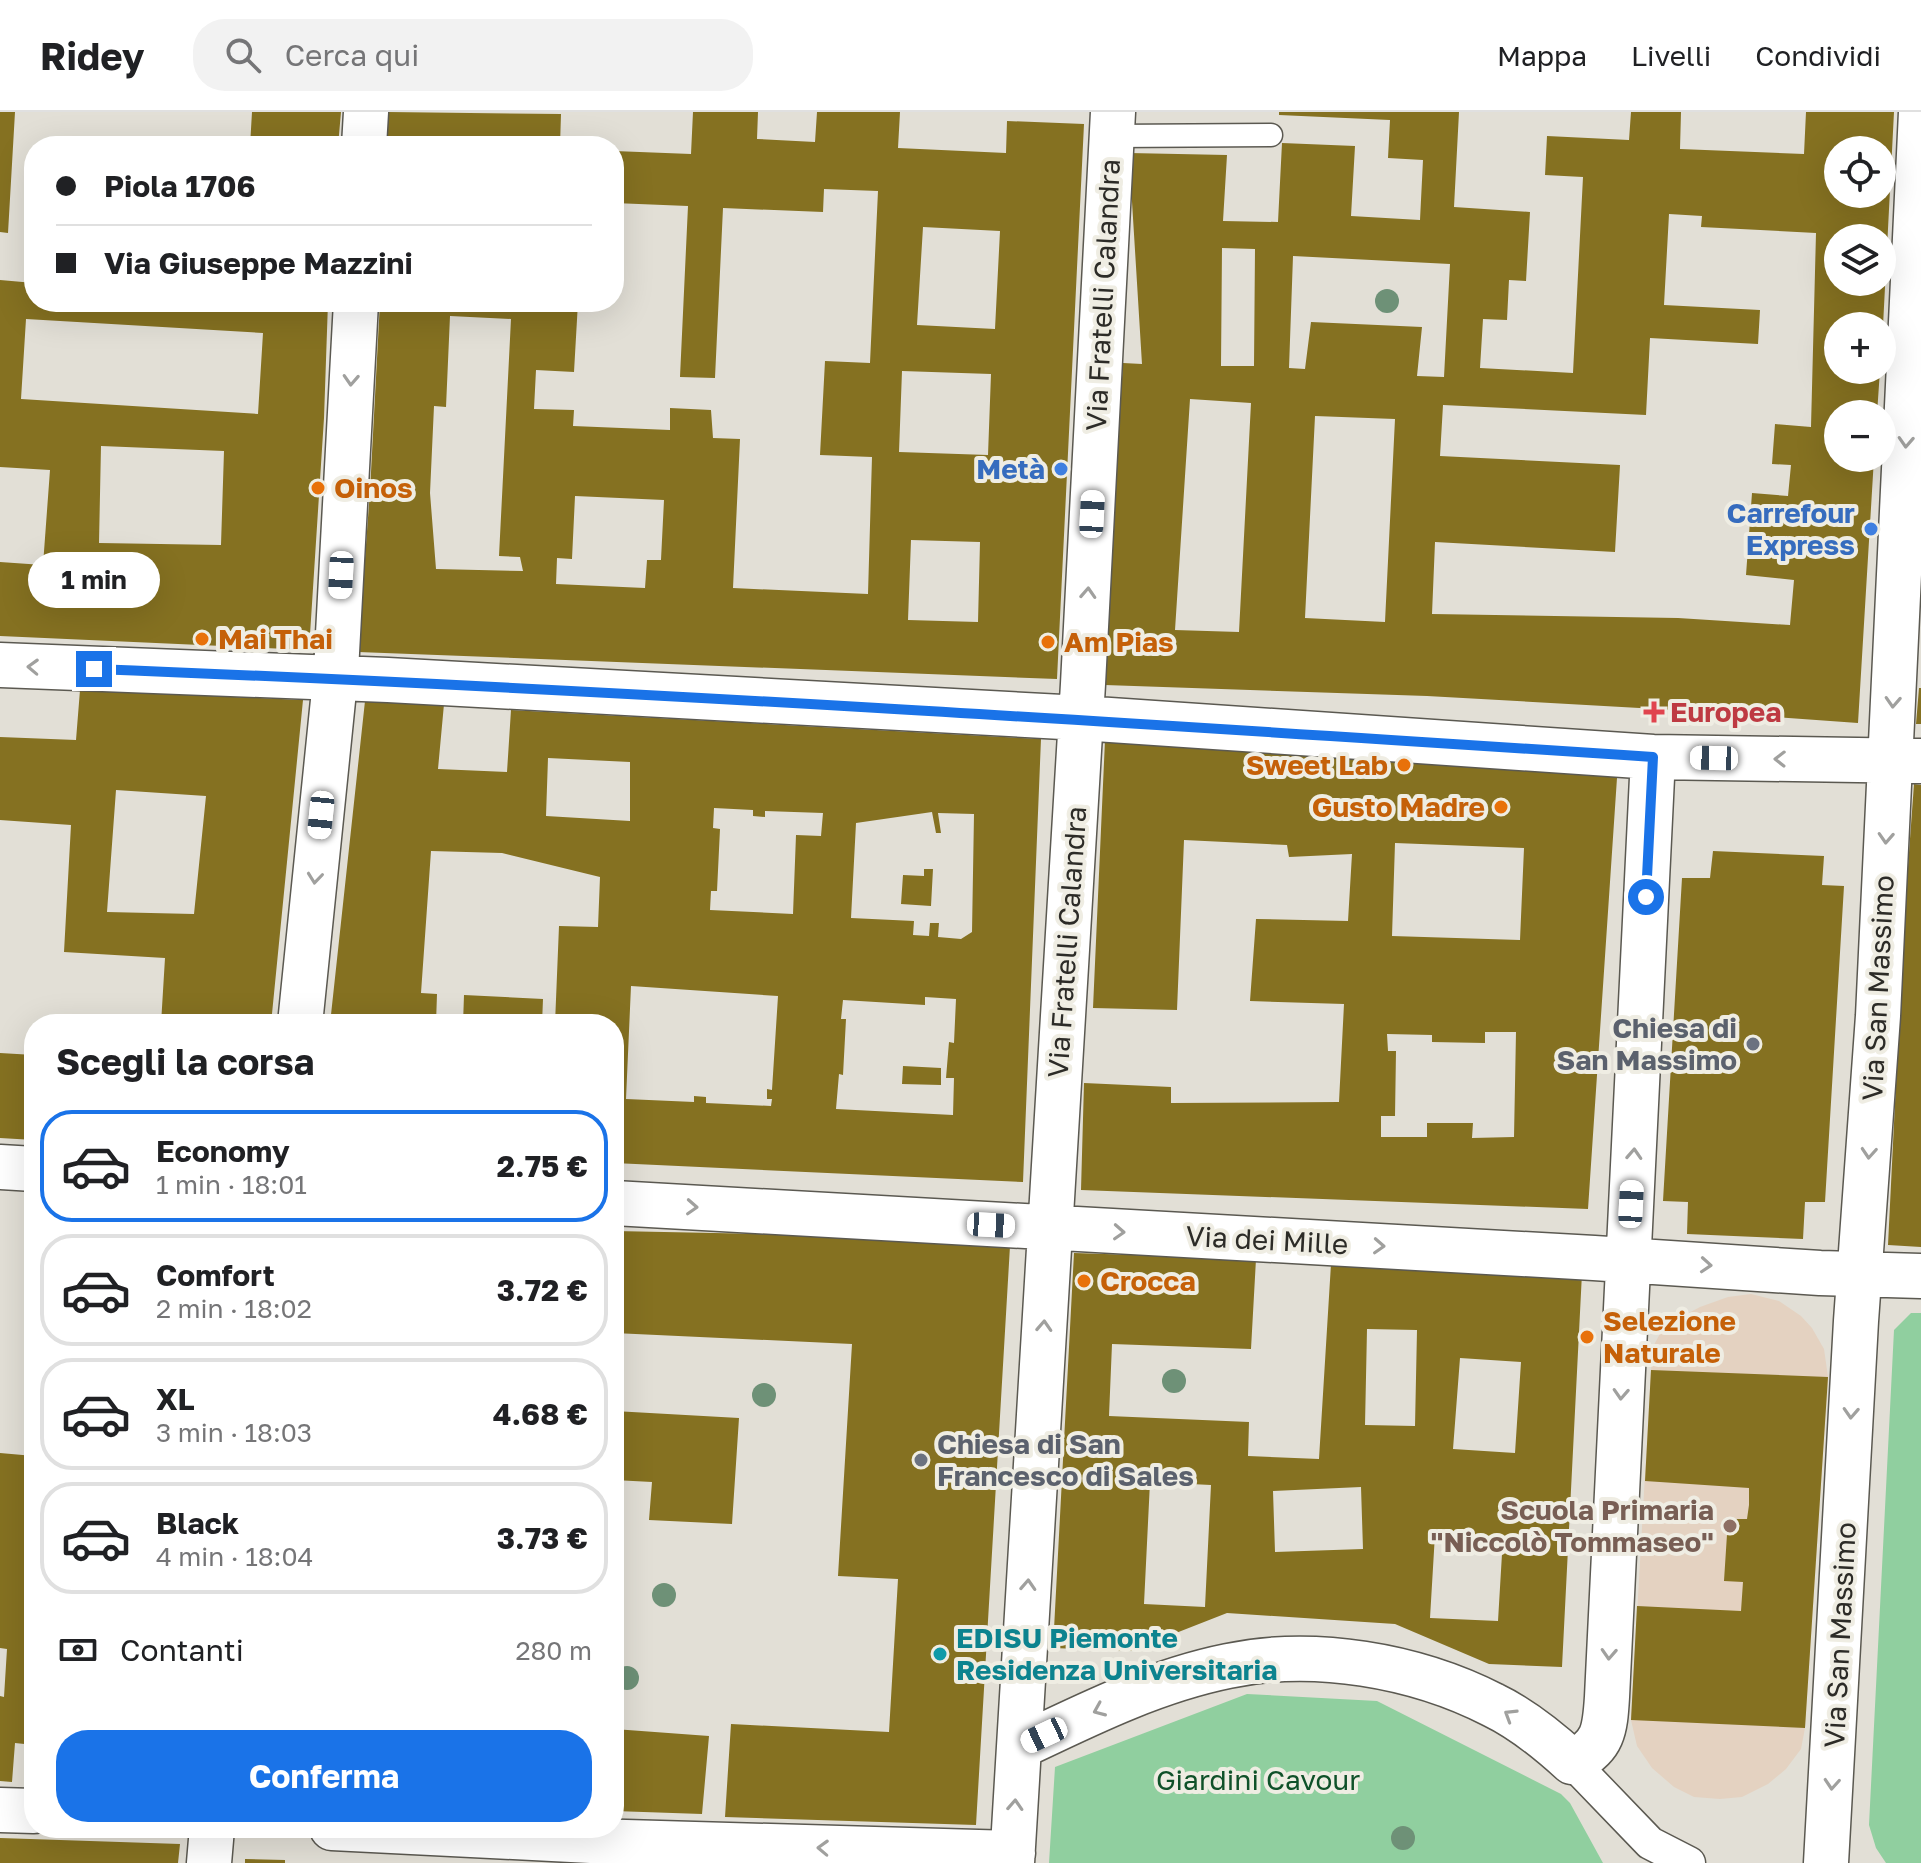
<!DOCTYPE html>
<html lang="it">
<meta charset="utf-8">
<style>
:root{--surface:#fff;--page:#f2f2f2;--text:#202124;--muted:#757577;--line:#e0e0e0;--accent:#1a73e8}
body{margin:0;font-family:"Golos Text",sans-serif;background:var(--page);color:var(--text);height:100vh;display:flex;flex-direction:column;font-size:30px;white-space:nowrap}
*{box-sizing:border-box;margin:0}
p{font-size:26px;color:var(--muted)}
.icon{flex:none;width:44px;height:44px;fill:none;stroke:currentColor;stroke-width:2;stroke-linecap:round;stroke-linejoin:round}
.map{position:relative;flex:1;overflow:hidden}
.panel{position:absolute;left:24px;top:902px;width:600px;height:824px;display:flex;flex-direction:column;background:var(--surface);border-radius:32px;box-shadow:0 8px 32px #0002}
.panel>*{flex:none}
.guide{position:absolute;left:24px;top:24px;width:600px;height:176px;border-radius:32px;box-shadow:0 8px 32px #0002;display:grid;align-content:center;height:176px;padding:0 32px;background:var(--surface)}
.controls{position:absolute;left:1824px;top:24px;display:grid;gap:16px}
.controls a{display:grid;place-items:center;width:72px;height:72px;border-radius:50%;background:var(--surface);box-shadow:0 8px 32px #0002;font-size:40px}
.end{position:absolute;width:36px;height:36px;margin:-18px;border:10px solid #1a73e8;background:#fff;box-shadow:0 0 0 4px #fff}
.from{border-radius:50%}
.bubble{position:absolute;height:56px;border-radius:28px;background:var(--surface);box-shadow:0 8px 32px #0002;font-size:26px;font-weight:700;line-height:56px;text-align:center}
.car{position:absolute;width:24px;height:48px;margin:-24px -12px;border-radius:10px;box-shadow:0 0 6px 2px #0007;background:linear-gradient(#fff 24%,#345 0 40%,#fff 0 76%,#345 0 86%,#fff 0)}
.guide b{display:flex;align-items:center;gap:28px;height:76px;font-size:30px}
.guide b+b{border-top:2px solid var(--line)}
.guide i{width:20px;height:20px;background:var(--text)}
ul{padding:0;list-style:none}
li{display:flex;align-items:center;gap:24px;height:112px;margin:0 16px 12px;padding:0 16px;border:4px solid var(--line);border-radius:32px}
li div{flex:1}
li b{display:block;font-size:30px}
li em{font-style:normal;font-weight:700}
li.current{border-color:var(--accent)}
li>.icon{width:72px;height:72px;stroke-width:1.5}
h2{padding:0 32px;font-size:36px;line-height:96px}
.pay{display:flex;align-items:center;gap:20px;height:88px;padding:0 32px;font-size:30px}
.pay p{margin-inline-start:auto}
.action{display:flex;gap:16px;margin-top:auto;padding:16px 32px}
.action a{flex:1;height:92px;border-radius:32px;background:var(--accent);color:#fff;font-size:32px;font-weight:700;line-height:92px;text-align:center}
header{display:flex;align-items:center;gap:48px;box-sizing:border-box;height:112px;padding:0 40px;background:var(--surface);border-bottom:2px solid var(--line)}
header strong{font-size:38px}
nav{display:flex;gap:44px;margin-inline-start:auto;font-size:28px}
.search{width:560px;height:72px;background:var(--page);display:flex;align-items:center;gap:20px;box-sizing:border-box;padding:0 28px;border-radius:32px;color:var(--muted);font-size:30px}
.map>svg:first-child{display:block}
.education{fill:#e4d2c1}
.green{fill:#90cf9f}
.building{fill:#857121;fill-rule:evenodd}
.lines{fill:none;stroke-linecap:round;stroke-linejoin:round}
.service-casing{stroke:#5b5951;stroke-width:25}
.pedestrian-casing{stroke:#5b5951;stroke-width:35}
.minor-casing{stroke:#5b5951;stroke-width:47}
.service{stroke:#fff;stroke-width:22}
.pedestrian{stroke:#fff;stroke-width:32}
.minor{stroke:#fff;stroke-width:44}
.tree{fill:#6e9177}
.oneway{stroke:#a0a09e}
.route{stroke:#1a73e8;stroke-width:10}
.shop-dot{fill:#3f7fe0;stroke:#efede3;stroke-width:3}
.food-dot{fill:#e8710a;stroke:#efede3;stroke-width:3}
.health-dot{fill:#e0444e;stroke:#efede3;stroke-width:3}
.worship-dot{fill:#6b7280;stroke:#efede3;stroke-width:3}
.education-dot{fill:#8d6e63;stroke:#efede3;stroke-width:3}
.culture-dot{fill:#0f9aa8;stroke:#efede3;stroke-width:3}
.labels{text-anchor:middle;stroke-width:8;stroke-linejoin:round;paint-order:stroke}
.street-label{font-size:28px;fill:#2c2b27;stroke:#efede3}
.shop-label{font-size:28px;font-weight:bold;fill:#366cbe;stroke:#efede3;text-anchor:end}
.food-label{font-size:28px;font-weight:bold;fill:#c56008;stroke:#efede3;text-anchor:start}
.health-label{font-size:28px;font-weight:bold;fill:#be3a42;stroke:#efede3;text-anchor:start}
.worship-label{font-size:28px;font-weight:bold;fill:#5b616d;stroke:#efede3;text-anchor:end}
.education-label{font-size:28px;font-weight:bold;fill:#785e54;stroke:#efede3;text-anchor:end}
.culture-label{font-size:28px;font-weight:bold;fill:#0d838f;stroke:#efede3;text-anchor:start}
.park-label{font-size:28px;fill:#0f5129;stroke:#efede3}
</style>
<header>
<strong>Ridey</strong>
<div class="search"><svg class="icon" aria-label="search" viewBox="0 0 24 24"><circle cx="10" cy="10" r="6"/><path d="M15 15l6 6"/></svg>Cerca qui</div>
<nav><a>Mappa</a><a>Livelli</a><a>Condividi</a></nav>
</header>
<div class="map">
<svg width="1921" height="1751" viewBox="0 0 1921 1751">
<rect width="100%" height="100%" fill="#e2dfd6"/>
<!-- education -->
<path class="education" d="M1751 1182 1779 1189 1801 1204 1812 1216 1824 1237 1828 1265 1805 1616 1801 1637 1786 1657 1768 1672 1742 1685 1720 1687 1694 1685 1674 1675 1652 1656 1637 1634 1631 1608 1651 1258 1654 1233 1664 1214 1700 1195 1728 1185Z"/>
<!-- green -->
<path class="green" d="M1911 1201H1921V1751H1886L1876 1736 1869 1713 1894 1218Z
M1247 1582 1377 1589 1561 1682 1570 1691 1603 1751H1049L1055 1655Z"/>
<!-- building -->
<path class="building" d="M0 0H15L8 121 0 120Z
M252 0H341L338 34H250Z
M388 0 561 2 560 34H387Z
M693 0H758L757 27 815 30 817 0H900L898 36 1006 41 1007 9 1084 12 1057 567 358 540 370 379 380 190H578L574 260 536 258 534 297 574 298 573 314 670 318V296L711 298 713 326 740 327 733 476 868 482 872 345 820 343 825 249 870 251 878 79 824 77 823 100 723 96 715 266 680 265 688 94 614 91V39L691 42ZM923 115 1000 119 995 217 917 213ZM450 204 511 207 499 444 520 445 523 459 436 457 430 381 434 294 446 295ZM902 259 991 262 988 343 899 340ZM575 384 664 388 661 448H647L645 476 556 472 557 446 572 447ZM911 428 980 430 978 510 908 508Z
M1279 0H1459L1454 95 1530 100 1526 169 1509 168 1507 208 1483 207 1480 256 1573 261 1583 65 1545 63 1547 24 1629 28 1631 0H1681L1680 37 1804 42 1806 0H1894L1883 214H1838V258H1880L1877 302H1838V346H1874L1858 611 1675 598 1427 584 1105 573 1111 425 1123 251 1142 252 1129 41 1227 43 1223 109 1278 110 1282 31 1355 34 1351 104 1420 108 1423 48 1388 46 1390 8 1279 3ZM1838 38H1882V82H1838ZM1669 102 1702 104 1701 115 1816 121 1811 315 1775 312 1772 352 1791 353 1788 384 1752 381 1746 463 1794 468 1790 513 1678 506 1432 502 1435 430 1615 440 1620 353 1440 344 1443 293 1646 303 1650 226 1758 232 1760 198 1664 193ZM1838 126H1882V170H1838ZM1222 136 1255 137 1254 254H1221ZM1293 144 1450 152 1444 265 1417 264 1422 215 1311 210 1305 257 1289 256ZM1190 287 1251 291 1239 520 1175 518ZM1315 304 1395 307 1385 510 1305 506Z
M83 25 158 29V34H82Z
M0 168 34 171V190H328L324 306 309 538 0 524V450L43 453 50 358 0 355ZM26 207 263 221 258 302 21 287ZM101 334 224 339 221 433 99 431Z
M1919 576H1921V612H1916Z
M80 578 303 588 271 912H161L165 846 64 840 71 713 0 708V625L76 628ZM116 678 206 684 194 802 107 800Z
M365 589 444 592 438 657 507 660 511 598 1041 627 1023 1070 614 1051V912H555L559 814 598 815 600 765 502 741 431 739 421 881 437 882 436 912H330ZM548 646 630 650V709L546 704ZM714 696 753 698V704L765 705V699L823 701 821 724 796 723 793 802 710 798 711 779H717L720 717 713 716ZM932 700 936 721H941L938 701 974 702 972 820 961 827 938 825 939 811H930L929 824 913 823 914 809 851 806 856 711ZM631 874 778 884 772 978 767 977V987H772L771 994 706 991V985L694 984V990L626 987ZM925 885 956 887 954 931 949 930 946 966H954L953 1003 836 997 839 962 843 963 846 907H841L843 888 925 893Z
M1105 628 1618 651 1588 1097 1081 1078 1084 971 1171 975V991L1339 990 1344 892 1250 889 1256 807 1348 809 1352 742 1289 745 1287 733 1184 728 1177 898 1093 896ZM1395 731 1524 736 1520 828 1392 824ZM1485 920H1516L1514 1025 1472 1026 1473 1011H1427V1025H1381V1004H1395L1396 939H1388L1387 922 1432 923V930L1485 931Z
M1914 672 1921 673V1135L1888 1133 1904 809Z
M1713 739 1824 744 1822 773 1844 774 1825 1090H1805L1803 1127 1687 1122 1688 1090 1663 1089 1682 766H1710Z
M924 757H933L931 794 901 792 903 763 924 764Z
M464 883 543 887 542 912H463Z
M0 941 34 943V1028L0 1026Z
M903 954 941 956V973L902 972Z
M614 1119 857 1124 1010 1134 976 1713 725 1705 731 1612 889 1620 898 1467 838 1464 852 1232 614 1221Z
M1074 1141 1256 1147 1251 1237 1112 1232 1109 1304 1249 1310 1248 1344 1319 1347 1331 1152 1582 1161 1562 1555 1489 1552 1395 1512 1227 1501 1130 1539 1053 1536ZM1367 1217 1417 1218 1415 1314 1365 1313ZM1460 1246 1521 1250 1515 1341 1453 1337ZM1150 1370 1211 1373 1205 1495 1144 1492ZM1361 1375 1363 1437 1275 1440 1273 1379ZM1435 1422 1503 1425 1498 1509 1430 1506Z
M1651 1258 1828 1265 1805 1616 1631 1608 1637 1494 1741 1499 1743 1470 1724 1469 1728 1407H1747L1749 1393V1376L1645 1369Z
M614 1299 739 1306 732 1412 649 1408 652 1370 614 1368Z
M0 1341 34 1344V1633L15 1631 12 1670 0 1669V1584L4 1585 7 1537 0 1536Z
M614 1617 709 1624 702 1702 614 1699Z
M0 1726 180 1732 178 1751H0Z
M245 1747 285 1748V1751H245Z"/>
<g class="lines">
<!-- service casing -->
<g class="service-casing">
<path id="service" d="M1112 24 1271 23"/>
</g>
<!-- pedestrian casing -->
<g class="pedestrian-casing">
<path id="pedestrian" d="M1572 1650 1650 1731 1689 1751"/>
</g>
<!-- minor casing -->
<g class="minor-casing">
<path id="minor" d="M364 34 366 0
M0 553 388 568 1081 606 1653 645 1921 649
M300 912 336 559 356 190
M0 1055 34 1057
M614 1091 1594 1146 1820 1161 1921 1164
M1019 1635C1086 1603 1154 1569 1228 1554 1314 1536 1415 1553 1493 1593 1522 1607 1548 1628 1572 1650 1604 1635 1605 1617 1607 1585L1653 645
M0 1698 34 1699
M332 1716 591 1729 1013 1741
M209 1751 212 1716
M1012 1751 1083 572 1113 0
M1826 1751 1856 1209 1878 904 1921 0"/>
</g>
<!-- service -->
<use href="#service" class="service"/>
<!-- pedestrian -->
<use href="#pedestrian" class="pedestrian"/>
<!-- minor -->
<use href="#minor" class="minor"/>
</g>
<!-- trees -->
<g class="tree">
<circle cx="1387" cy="189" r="12"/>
<circle cx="1174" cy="1269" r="12"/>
<circle cx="764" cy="1283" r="12"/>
<circle cx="664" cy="1483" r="12"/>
<circle cx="627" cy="1566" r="12"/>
<circle cx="1403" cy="1726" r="12"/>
</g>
<!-- one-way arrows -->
<defs><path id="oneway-chevron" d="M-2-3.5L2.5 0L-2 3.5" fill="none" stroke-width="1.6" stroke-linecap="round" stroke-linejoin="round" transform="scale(2)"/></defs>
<g class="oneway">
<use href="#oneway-chevron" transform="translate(351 268) rotate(93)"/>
<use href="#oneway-chevron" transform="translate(1906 330) rotate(93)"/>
<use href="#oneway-chevron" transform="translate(1088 481) rotate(-87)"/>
<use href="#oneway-chevron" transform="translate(33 555) rotate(-178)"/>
<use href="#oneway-chevron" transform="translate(1893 590) rotate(93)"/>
<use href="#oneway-chevron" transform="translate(1780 647) rotate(-179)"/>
<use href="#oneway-chevron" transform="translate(1886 726) rotate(93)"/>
<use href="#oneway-chevron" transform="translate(315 766) rotate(96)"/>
<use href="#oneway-chevron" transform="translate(1869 1041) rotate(94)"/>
<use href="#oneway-chevron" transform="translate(1634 1042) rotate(-87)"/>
<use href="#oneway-chevron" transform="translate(692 1095) rotate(3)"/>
<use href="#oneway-chevron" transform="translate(1119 1120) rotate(3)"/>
<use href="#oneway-chevron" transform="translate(1379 1134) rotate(3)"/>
<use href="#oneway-chevron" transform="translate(1706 1153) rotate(4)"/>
<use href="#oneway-chevron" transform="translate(1044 1214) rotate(-87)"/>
<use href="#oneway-chevron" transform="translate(1621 1282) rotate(93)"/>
<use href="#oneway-chevron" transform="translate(1851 1301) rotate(93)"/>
<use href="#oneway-chevron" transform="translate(1028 1473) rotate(-87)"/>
<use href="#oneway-chevron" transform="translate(1609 1542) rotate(93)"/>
<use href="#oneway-chevron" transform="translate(1099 1598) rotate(157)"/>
<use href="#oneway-chevron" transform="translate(1510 1603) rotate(-148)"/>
<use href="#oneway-chevron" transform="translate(1832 1672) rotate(94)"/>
<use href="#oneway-chevron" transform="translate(1015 1693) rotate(-87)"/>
<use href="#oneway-chevron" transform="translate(823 1736) rotate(-178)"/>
</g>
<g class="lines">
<!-- route -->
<path class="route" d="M94 557C614 577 1134 611 1653 645L1646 785"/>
</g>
<!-- markers -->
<g class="shop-dot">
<circle cx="1061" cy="357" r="8"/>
<circle cx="1871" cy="417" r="8"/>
</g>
<g class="food-dot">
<circle cx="318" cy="376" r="8"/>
<circle cx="202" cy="527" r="8"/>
<circle cx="1048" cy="530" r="8"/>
<circle cx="1404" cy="653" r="8"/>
<circle cx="1501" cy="695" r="8"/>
<circle cx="1084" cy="1169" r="8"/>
<circle cx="1587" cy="1225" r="8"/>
</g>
<path class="health-dot" d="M1650 588h8v8h8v8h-8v8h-8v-8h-8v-8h8z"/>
<g class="worship-dot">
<circle cx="1753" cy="932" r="8"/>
<circle cx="921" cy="1348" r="8"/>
</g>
<circle class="education-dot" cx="1730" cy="1414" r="8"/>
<circle class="culture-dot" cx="940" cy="1542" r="8"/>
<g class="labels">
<!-- street labels -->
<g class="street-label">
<text transform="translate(1103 183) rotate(-87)" y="10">Via Fratelli Calandra</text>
<text transform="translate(1067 830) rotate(-86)" y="10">Via Fratelli Calandra</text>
<text transform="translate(1878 876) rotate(-87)" y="10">Via San Massimo</text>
<text transform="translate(1267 1128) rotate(3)" y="10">Via dei Mille</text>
<text transform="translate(1840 1523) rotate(-87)" y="10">Via San Massimo</text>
</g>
<!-- shop labels -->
<g class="shop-label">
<text x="1045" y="367">Metà</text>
<text x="1855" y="411">Carrefour<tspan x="1855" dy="32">Express</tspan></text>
</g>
<!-- food labels -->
<g class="food-label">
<text x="334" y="386">Oinos</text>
<text x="218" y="537">Mai Thai</text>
<text x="1064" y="540">Am Pias</text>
<text x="1388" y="663" text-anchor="end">Sweet Lab</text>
<text x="1485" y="705" text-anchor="end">Gusto Madre</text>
<text x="1100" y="1179">Crocca</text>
<text x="1603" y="1219">Selezione<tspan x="1603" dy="32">Naturale</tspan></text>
</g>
<!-- health labels -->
<g class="health-label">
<text x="1670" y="610">Europea</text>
</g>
<!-- worship labels -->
<g class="worship-label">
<text x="1737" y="926">Chiesa di<tspan x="1737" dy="32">San Massimo</tspan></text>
<text x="937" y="1342" text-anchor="start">Chiesa di San<tspan x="937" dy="32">Francesco di Sales</tspan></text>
</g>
<!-- education labels -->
<g class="education-label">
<text x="1714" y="1408">Scuola Primaria<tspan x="1714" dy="32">"Niccolò Tommaseo"</tspan></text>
</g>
<!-- culture labels -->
<g class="culture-label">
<text x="956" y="1536">EDISU Piemonte<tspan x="956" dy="32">Residenza Universitaria</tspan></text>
</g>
<!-- park labels -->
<g class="park-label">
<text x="1258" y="1678">Giardini Cavour</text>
</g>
</g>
</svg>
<div class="controls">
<a><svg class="icon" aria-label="locate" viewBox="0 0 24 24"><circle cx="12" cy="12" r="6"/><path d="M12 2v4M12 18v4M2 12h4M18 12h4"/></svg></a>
<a><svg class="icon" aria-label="layers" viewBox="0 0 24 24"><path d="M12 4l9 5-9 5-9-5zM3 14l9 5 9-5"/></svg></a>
<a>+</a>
<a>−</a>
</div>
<i class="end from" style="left:1646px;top:785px"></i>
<i class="end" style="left:94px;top:557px"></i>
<div class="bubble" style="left:28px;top:440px;width:132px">1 min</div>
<i class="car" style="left:1092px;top:402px;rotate:3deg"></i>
<i class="car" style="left:341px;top:463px;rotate:183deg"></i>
<i class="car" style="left:1714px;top:646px;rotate:271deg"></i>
<i class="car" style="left:321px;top:703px;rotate:186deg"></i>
<i class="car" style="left:1631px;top:1092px;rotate:3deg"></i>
<i class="car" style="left:991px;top:1113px;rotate:93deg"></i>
<i class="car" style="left:1044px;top:1623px;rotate:245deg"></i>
<div class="guide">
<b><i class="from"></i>Piola 1706</b>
<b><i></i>Via Giuseppe Mazzini</b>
</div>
<section class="panel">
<h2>Scegli la corsa</h2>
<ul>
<li class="current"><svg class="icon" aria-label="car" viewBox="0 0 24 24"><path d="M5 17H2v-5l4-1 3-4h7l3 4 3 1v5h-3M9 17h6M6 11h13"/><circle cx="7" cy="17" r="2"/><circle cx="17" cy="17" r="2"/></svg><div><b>Economy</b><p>1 min · 18:01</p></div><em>2.75 €</em></li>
<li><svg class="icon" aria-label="car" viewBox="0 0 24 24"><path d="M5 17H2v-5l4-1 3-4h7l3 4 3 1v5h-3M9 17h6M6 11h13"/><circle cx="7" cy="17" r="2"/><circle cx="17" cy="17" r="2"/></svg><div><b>Comfort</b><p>2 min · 18:02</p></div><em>3.72 €</em></li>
<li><svg class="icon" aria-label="car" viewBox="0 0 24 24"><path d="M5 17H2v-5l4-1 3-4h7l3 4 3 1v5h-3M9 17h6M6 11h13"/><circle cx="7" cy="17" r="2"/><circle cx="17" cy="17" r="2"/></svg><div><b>XL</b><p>3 min · 18:03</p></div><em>4.68 €</em></li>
<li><svg class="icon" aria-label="car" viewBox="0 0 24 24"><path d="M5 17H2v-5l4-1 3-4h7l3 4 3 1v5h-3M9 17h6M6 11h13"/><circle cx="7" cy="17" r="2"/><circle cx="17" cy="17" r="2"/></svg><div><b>Black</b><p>4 min · 18:04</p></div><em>3.73 €</em></li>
</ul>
<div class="pay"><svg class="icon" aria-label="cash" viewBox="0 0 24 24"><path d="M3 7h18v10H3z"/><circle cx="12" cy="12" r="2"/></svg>Contanti<p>280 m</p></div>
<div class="action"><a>Conferma</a></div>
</section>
</div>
